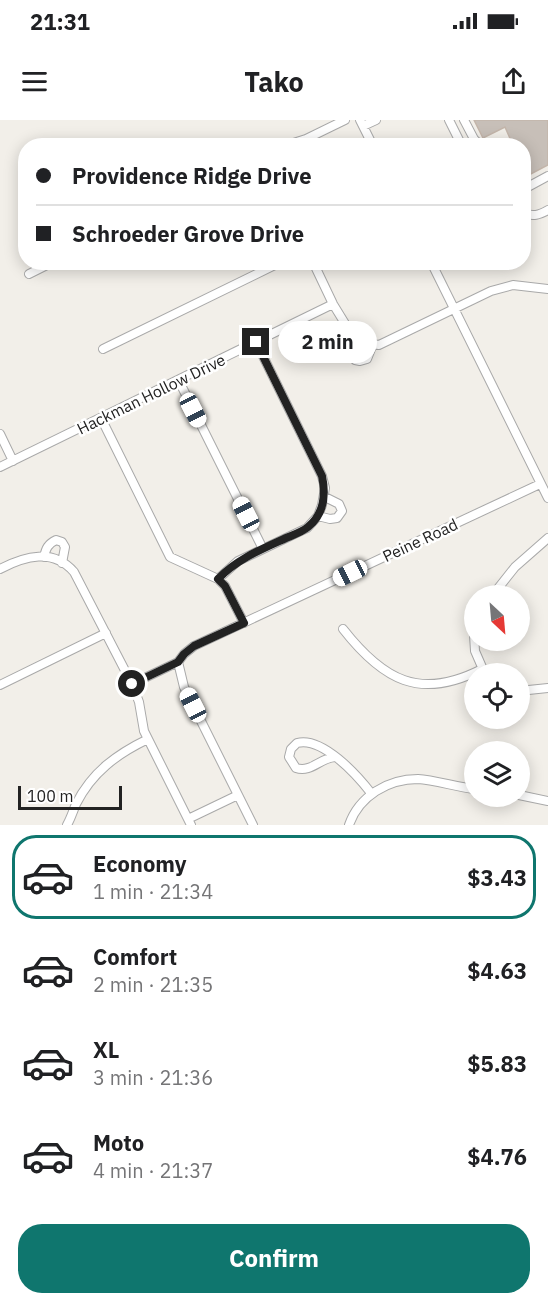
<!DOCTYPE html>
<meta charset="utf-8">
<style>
:root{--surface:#fff;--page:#f2f2f2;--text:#202124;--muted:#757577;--line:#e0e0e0;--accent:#0f766e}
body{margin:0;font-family:"IBM Plex Sans",sans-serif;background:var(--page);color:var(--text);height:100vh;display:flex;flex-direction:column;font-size:22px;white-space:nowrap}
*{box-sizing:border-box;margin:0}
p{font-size:20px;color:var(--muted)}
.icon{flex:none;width:33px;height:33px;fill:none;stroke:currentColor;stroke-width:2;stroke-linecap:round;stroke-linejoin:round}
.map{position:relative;height:705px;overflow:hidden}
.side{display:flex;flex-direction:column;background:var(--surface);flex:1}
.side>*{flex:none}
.banner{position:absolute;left:18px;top:18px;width:513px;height:132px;border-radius:24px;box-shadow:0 3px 15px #0003;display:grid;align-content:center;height:132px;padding:0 18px;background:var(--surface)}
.needle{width:39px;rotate:154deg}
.fabs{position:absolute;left:464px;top:465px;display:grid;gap:12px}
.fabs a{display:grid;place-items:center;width:66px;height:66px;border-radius:50%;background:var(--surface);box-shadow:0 3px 15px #0003;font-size:30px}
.scale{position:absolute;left:18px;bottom:15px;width:104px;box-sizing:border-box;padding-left:6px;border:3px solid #222;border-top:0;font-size:16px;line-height:21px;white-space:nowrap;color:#222;-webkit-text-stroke:4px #fff;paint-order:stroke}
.end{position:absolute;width:27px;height:27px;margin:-14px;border:8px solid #222;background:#fff;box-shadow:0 0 0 3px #fff}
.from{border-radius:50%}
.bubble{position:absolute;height:42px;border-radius:21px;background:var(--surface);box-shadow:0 3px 15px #0003;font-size:20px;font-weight:700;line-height:42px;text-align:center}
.car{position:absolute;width:18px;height:36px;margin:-18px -9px;border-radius:8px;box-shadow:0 0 4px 2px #0007;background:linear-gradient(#fff 24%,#345 0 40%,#fff 0 76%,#345 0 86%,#fff 0)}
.banner b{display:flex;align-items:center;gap:21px;height:57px;font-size:22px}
.banner b+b{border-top:2px solid var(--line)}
.banner i{width:15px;height:15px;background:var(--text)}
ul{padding:10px 0 0;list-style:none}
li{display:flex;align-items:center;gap:18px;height:84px;margin:0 12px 9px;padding:0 6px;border:3px solid transparent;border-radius:24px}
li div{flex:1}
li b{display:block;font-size:22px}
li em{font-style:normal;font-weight:700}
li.active{border-color:var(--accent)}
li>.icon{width:54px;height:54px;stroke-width:1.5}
.button{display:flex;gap:12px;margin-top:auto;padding:12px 18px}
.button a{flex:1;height:69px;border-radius:24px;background:var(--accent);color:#fff;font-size:24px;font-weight:700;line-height:69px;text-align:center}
.status{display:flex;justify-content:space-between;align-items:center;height:42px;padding:0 30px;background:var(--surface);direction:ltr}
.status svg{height:16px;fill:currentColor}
header{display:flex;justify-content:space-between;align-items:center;height:78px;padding:0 18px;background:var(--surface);font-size:27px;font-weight:700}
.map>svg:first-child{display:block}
.shadow{fill:#0003}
.building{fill:#c7bfb8;stroke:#c4b6ab;stroke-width:1.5}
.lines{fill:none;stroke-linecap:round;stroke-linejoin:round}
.minor-casing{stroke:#a9a9a9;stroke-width:10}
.minor{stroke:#fff;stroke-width:8}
.route{stroke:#222;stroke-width:8}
.labels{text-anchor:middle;stroke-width:5;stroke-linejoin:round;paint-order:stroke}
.street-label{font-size:16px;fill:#222;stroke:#fff}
</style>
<div class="status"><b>21:31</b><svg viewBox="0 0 49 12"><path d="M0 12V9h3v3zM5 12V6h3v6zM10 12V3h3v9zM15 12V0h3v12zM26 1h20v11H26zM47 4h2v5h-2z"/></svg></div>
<header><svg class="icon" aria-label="menu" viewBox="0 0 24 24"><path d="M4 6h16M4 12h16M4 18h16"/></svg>Tako<svg class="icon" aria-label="share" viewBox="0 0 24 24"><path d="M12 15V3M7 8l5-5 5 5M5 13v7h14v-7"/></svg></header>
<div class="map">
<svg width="548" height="705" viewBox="0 0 548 705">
<rect width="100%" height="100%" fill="#f2efe9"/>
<!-- shadow -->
<path class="shadow" d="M476 0H548V44L526 55 524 51V26L514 23 505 5Z"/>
<!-- building -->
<path class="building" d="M474 0H548V45L525 57 524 26H507L512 23 505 7 483 18Z"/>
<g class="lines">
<!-- minor casing -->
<g class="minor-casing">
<path id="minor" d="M360 0 373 26
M449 0 462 26
M464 0 474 19 481 26
M363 6 376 0
M284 26 306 19 345 0
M524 69 548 56
M524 93C533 97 539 95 548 90
M313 142 333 184 352 215 364 223 379 225 491 171 513 165 548 169
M431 142 548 378
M29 154 53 142
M355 217 351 236 355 240 360 241 367 239 373 224
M103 229 281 142
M179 261 263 429
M101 298 170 437 218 459 225 466 244 503
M0 314 13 341
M0 347 333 184
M318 396 330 399 337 398 342 391 339 384 325 377
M44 437C46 428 48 424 56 420L62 422 65 427 62 443
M0 449C25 436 53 428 74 452L132 564 178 542
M218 459 238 441 307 408 318 396 322 385 325 368 322 356 256 222
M492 476 515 447 548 418
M343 509C383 560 420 581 482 549
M474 515 475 531 485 554
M132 564 139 582 144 611 191 705
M0 565 106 513
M519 571 548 568
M335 637C320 638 311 653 296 648L289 637 291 629 297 623C322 616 357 655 371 673
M519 675 548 681
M188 699 238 675
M67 705C71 698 73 691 76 684 92 652 117 634 148 619
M253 705 184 567 178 542 184 534 194 526 540 364
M349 705C359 676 388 659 418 659 434 660 457 667 474 669"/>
</g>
<!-- minor -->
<use href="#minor" class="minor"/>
</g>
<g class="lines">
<!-- route -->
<path class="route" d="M132 564 178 542 184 534 194 526 244 503 225 466 218 459C237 439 262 429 286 418 293 415 302 412 308 407 324 394 326 375 322 356L256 222"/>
</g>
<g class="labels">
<!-- street labels -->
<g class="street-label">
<text transform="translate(151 274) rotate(-26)" y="6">Hackman Hollow Drive</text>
<text transform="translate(420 420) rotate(-25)" y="6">Peine Road</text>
</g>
</g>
</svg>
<div class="fabs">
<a><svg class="needle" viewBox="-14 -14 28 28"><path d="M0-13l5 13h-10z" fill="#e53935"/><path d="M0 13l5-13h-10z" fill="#757577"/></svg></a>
<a><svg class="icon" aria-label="locate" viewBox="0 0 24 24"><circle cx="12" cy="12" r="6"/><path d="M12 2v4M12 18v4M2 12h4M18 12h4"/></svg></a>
<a><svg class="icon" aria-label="layers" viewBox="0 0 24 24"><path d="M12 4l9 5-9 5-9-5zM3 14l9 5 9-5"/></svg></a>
</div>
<div class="scale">100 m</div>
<i class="end from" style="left:132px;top:564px"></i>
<i class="end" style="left:256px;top:222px"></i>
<div class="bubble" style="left:278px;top:201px;width:99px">2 min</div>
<i class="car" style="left:193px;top:290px;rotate:153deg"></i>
<i class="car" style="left:246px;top:394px;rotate:333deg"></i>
<i class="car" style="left:350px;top:453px;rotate:244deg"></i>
<i class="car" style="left:193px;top:585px;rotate:333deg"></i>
<div class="banner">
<b><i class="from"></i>Providence Ridge Drive</b>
<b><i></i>Schroeder Grove Drive</b>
</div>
</div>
<section class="side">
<ul>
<li class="active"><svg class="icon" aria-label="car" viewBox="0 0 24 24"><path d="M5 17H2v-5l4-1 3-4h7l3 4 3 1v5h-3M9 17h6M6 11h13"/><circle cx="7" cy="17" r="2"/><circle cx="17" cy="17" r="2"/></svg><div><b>Economy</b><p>1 min · 21:34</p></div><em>$3.43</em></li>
<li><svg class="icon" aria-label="car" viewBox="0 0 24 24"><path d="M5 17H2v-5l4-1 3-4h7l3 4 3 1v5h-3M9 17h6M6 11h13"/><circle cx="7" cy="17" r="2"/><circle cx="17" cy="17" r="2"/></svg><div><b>Comfort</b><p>2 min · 21:35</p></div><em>$4.63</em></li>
<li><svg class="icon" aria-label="car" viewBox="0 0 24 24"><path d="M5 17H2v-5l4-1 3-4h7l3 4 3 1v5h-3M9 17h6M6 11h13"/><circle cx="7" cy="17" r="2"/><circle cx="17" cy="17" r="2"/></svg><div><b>XL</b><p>3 min · 21:36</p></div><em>$5.83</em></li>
<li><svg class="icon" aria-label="car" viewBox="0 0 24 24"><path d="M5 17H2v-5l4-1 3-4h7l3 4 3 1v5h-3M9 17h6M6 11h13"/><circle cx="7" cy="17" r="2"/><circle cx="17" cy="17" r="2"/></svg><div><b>Moto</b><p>4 min · 21:37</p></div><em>$4.76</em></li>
</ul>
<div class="button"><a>Confirm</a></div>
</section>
